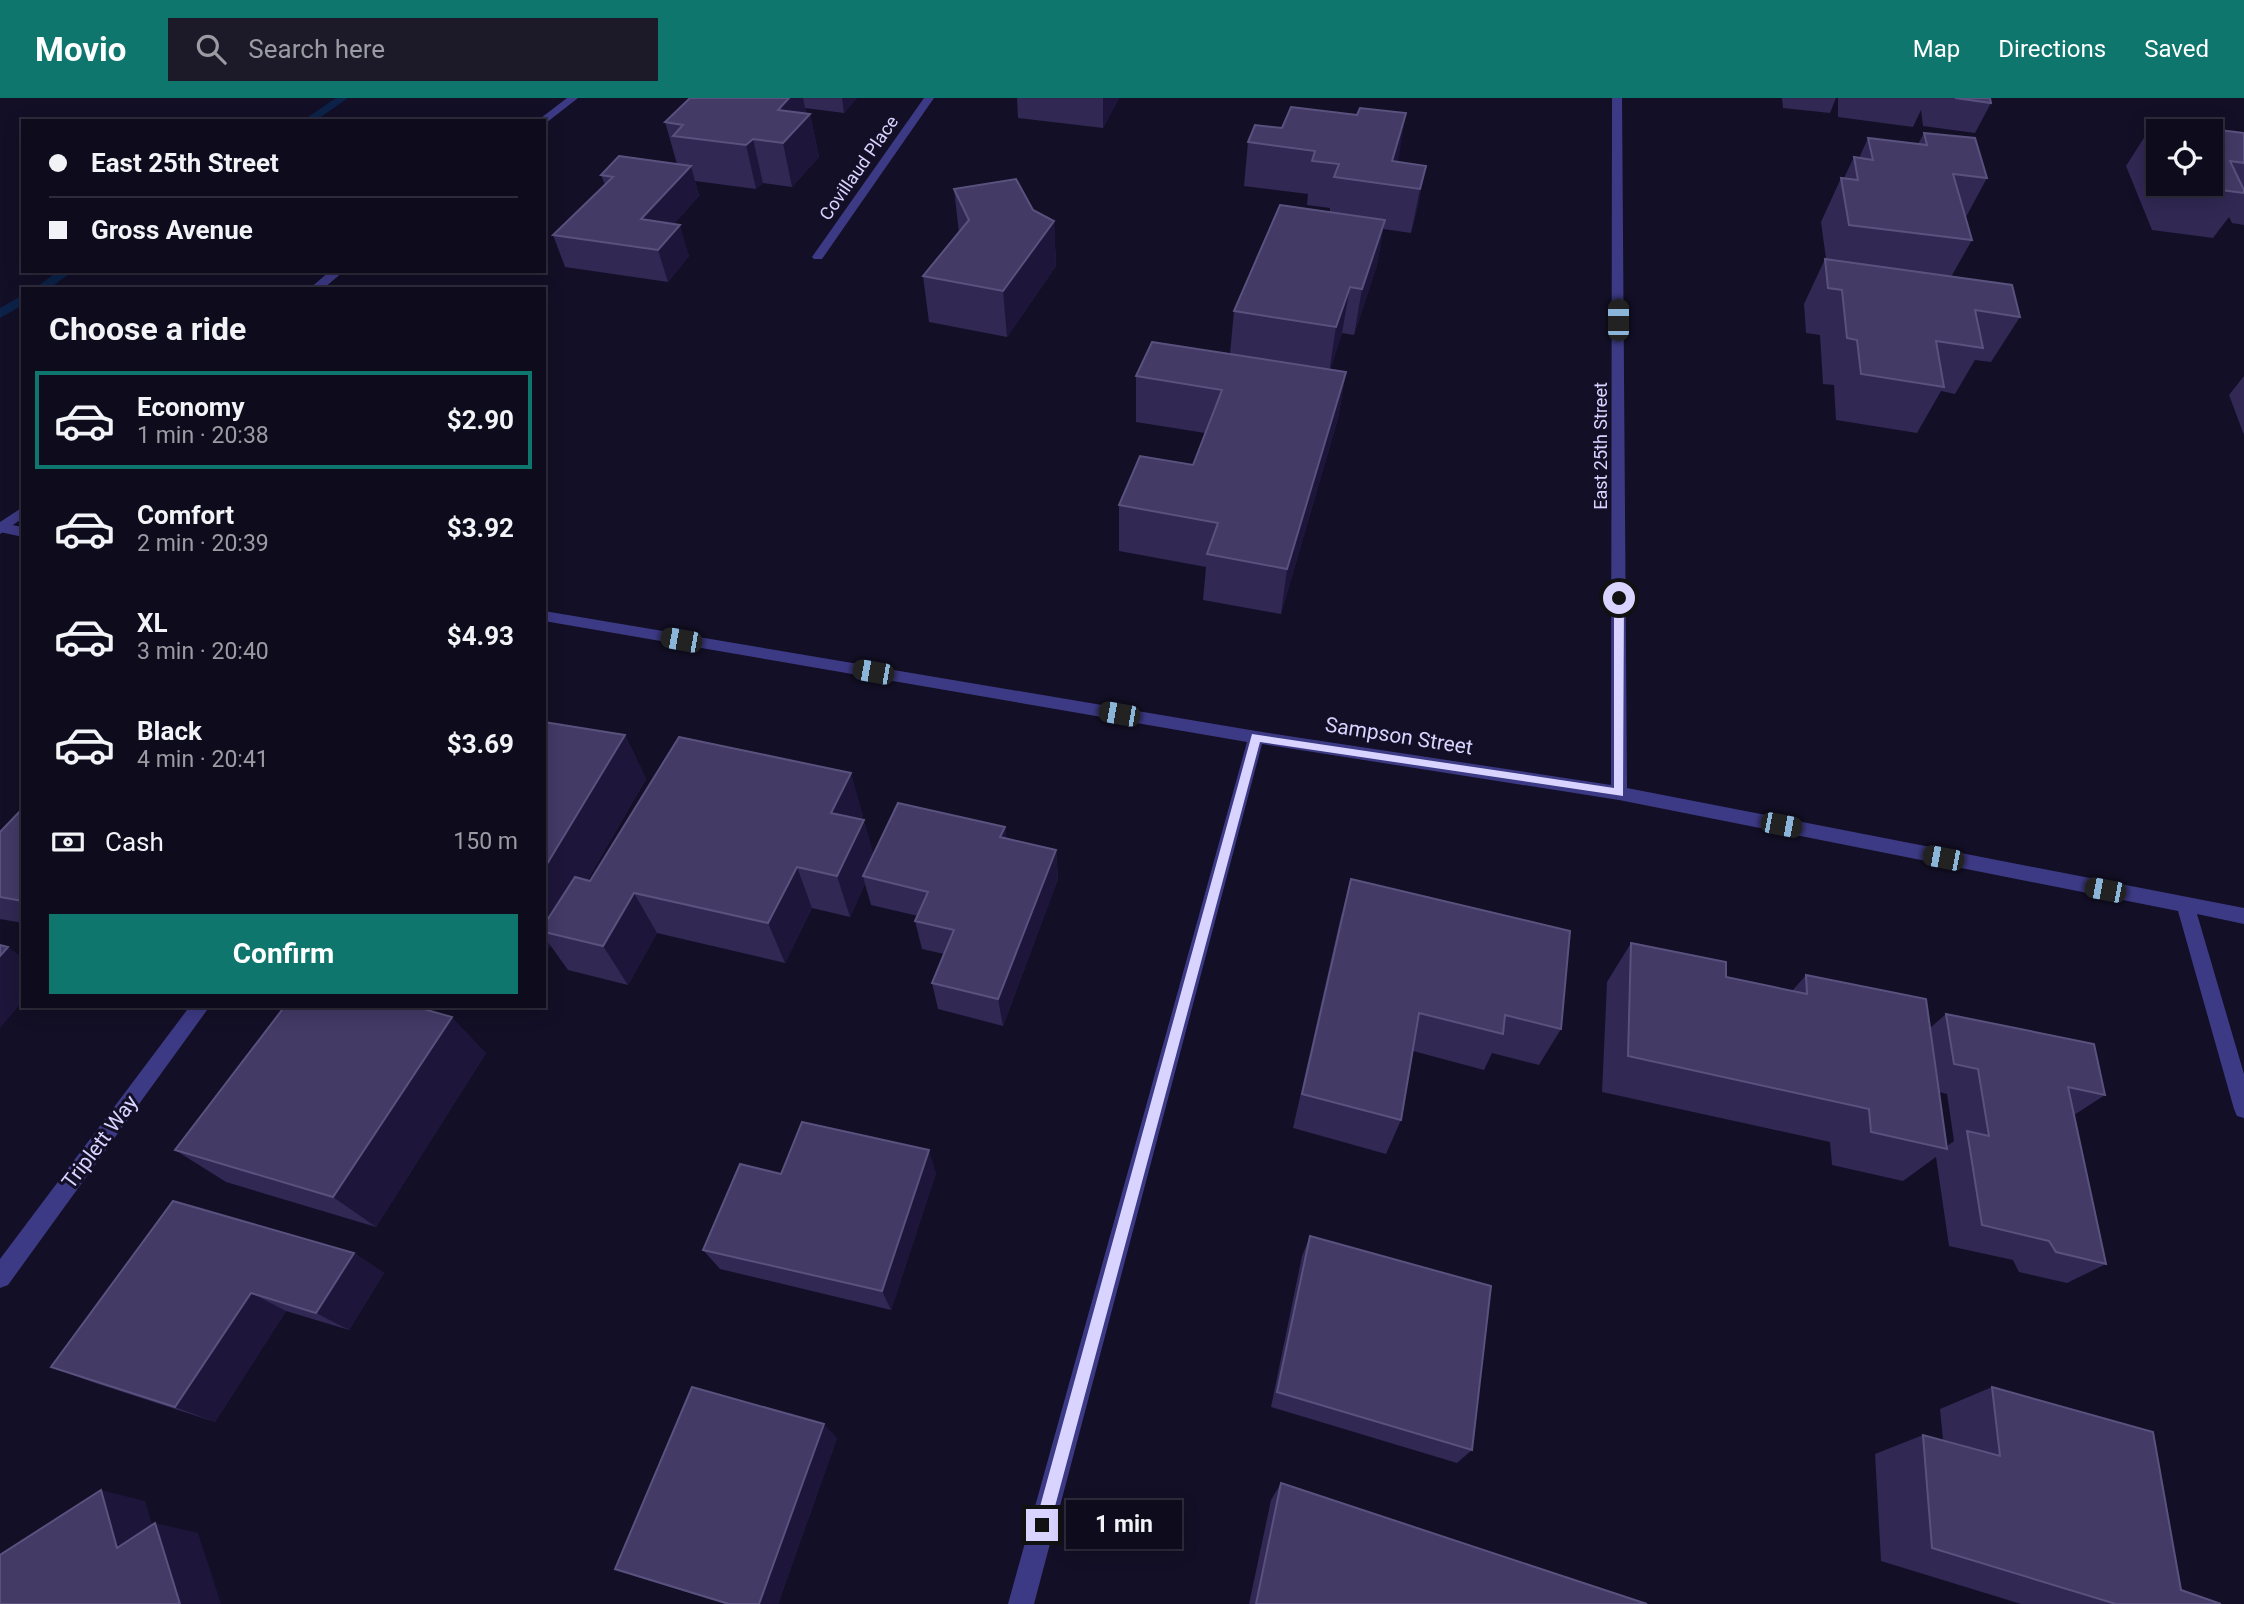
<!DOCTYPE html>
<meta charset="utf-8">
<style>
:root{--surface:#0e0b1c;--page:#1c1929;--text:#f1f3f6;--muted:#9b9ba3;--line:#2e2b3b;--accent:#0f766e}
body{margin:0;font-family:Roboto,sans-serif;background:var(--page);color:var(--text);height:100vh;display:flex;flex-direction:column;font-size:26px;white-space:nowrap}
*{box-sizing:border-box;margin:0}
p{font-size:23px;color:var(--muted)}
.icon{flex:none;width:38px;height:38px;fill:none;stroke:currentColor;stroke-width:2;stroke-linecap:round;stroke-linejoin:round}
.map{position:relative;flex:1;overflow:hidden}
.drawer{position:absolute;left:21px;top:189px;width:525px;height:721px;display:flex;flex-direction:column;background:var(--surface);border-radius:0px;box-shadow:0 4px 18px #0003,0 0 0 2px var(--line)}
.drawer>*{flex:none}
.banner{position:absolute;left:21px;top:21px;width:525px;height:154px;border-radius:0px;box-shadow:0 4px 18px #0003,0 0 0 2px var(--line);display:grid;align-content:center;height:154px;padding:0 28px;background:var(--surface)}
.controls{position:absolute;left:2146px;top:21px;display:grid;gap:14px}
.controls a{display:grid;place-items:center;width:77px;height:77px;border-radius:0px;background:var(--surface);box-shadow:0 4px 18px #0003,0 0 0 2px var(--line);font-size:35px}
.end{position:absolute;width:32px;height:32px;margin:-16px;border:9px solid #d9d4ff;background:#111;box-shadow:0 0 0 4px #111}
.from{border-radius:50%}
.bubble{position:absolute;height:49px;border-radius:0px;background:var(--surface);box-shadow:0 4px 18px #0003,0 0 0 2px var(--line);font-size:23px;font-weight:700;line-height:49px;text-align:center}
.car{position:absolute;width:21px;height:42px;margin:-21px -10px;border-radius:9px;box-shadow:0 0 5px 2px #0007;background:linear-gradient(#222 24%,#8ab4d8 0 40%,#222 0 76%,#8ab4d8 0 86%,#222 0)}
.banner b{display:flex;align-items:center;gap:24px;height:66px;font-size:26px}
.banner b+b{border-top:2px solid var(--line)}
.banner i{width:18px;height:18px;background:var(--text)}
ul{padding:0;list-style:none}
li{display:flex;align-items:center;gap:21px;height:98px;margin:0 14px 10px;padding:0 14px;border:4px solid transparent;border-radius:0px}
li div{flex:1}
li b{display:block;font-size:26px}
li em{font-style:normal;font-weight:700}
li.selected{border-color:var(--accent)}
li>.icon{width:63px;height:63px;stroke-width:1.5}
h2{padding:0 28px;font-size:32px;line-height:84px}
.pay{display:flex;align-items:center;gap:18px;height:77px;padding:0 28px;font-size:26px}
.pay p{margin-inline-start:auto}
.cta{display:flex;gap:14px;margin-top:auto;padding:14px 28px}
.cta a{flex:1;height:80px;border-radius:0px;background:var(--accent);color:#fff;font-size:28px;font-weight:700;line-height:80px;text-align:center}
header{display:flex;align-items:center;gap:42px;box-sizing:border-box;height:98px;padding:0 35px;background:var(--accent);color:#fff}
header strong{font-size:33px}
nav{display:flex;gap:38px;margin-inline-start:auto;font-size:24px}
.search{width:490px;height:63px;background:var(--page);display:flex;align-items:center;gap:18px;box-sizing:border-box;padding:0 24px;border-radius:0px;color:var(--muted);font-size:26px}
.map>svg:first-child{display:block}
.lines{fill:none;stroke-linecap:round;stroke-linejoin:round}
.stream{fill:#0c2248;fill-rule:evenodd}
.lane{fill:#3d3a85;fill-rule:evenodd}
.street{fill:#3d3a85;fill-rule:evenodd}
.wall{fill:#312854;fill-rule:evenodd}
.shaded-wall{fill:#1d163a}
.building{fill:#433a66;stroke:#5a527e;stroke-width:2}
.route{fill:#d9d4ff}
.labels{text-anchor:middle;stroke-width:6;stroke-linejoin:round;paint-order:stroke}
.far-street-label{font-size:18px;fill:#d9d4ff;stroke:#130f26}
.street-label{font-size:21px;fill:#d9d4ff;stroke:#130f26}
</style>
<header>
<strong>Movio</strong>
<div class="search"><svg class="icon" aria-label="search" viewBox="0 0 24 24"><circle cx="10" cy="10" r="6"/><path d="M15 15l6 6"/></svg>Search here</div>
<nav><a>Map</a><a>Directions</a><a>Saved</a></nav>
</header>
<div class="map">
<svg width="2244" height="1506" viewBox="0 0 2244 1506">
<rect width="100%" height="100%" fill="#130f26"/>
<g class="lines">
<!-- stream -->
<path class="stream" d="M336 0H348L315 23H302Z
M58 173H73L49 191H34Z
M23 197V207L0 220V210Z"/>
<!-- lane -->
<path class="lane" d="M567 0H578L546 25 537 23Z
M330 173H344L323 191H309Z
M23 409V420L0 436V424Z"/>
<!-- street -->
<path class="street" d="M924 0H934L822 161H814L812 159Z
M1612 0H1622L1627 690 2244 810V826L2197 816 2244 976V1020L2237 1018 2234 1011 2178 813 1619 702 1262 646 1034 1506H1008L1247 644 544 523V513L1256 633 1611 687Z
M1 425 23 429V439L0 434Z
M190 908H210L8 1187 0 1190V1161Z"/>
</g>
<!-- wall -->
<path class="wall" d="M690 0H857L844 15 805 10 806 15 810 16 819 59 792 89 763 85 756 91 695 83 699 98 674 126 689 158 668 184 565 169 553 137 605 87 601 77 677 66 665 24Z
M1017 0H1119L1103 30 1018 20Z
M1782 0H1836L1830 15 1783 10Z
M1838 0H1990L1991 5 1975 35 1923 28 1921 12 1913 29 1838 19Z
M1406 15 1397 64 1426 68 1417 112 1411 135 1383 131 1377 167 1354 237 1342 235 1330 272 1346 274 1338 320 1281 516 1203 502 1206 469 1119 453V407L1193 367 1205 335 1136 324V278L1230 256 1234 213 1330 114V110L1307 107 1308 96 1244 88 1248 44 1282 30 1357 17Z
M2154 24 2244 35V127L2232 125 2229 119 2213 140 2152 132 2126 68ZM2158 33 2210 86H2158Z
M1924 35 1987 80 1966 119 1972 142 1951 179 2020 219 1991 264 1975 262 1955 296 1941 293 1917 335 1836 322 1834 287 1823 286 1820 237 1806 235 1804 206 1825 161H1826L1821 124 1841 80H1844L1854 59 1859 60 1868 40 1918 46Z
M954 91 1033 112 1054 123 1056 168 1007 239 929 224 923 178 959 135Z
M2244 278V337L2229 297Z
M544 624 625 637 646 681 587 783H590L863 717 861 721 873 756 1005 729 1006 740 1056 752 1058 781 1003 928 938 911 932 885 944 856 922 851 915 823 918 818 871 807 865 786 850 819 812 810 785 865 657 835 628 887 568 872 550 847 547 853 544 852Z
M23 710V825L0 821V734Z
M1351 781 1561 931 1539 967 1492 955 1484 972 1413 953 1401 1022 1386 1056 1293 1030 1340 822Z
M1631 845 1726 879 1792 893 1806 877 1930 930 1946 916 2105 997 2074 1017 2106 1166 2067 1185 2019 1174 2013 1162 1949 1148 1936 1059 1903 1083 1832 1067 1830 1044 1602 994 1607 884ZM1939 994 1947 996 1954 1043 1947 1048Z
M486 955 376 1129 226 1084 175 1052Z
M936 1075 891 1212 720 1171 703 1152 781 1076Z
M1310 1138 1472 1352 1457 1365 1271 1309 1302 1158Z
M354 1155 384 1175 349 1232 286 1213 215 1324 95 1285 51 1269Z
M1992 1289 2181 1492 2221 1506H2021L1881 1463 1875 1356 1923 1337 1943 1342 1940 1311Z
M837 1340 778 1506H725L638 1479 615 1471Z
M1281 1385 1647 1506H1249L1271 1402Z"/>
<!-- shaded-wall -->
<path class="shaded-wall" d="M789 0H803L807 20 810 16 819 59 792 89 783 45 778 12Z
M842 0H857L844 15Z
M1103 0H1119L1103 30Z
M1406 15 1399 59 1390 87 1392 63Z
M753 41 763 85 756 91 746 47Z
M691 68 699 98 651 152 641 121Z
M1426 68 1417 112 1411 135 1420 91Z
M1385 122 1377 167 1354 237 1362 191Z
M1054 123 1056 168 1007 239 1003 193Z
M680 127 689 158 668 184 658 152Z
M1350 189 1342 235 1329 275 1336 229Z
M1346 274 1338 320 1281 516 1287 471Z
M625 637 646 681 556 837 544 834V771Z
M851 675 863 717 844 757 831 715Z
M864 722 876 764 863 778 865 786 850 819 837 778Z
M1005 729 1009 758 1000 739Z
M1056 752 1058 781 1003 928 998 901Z
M797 769 812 810 785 865 768 825Z
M634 795 657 835 628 887 603 848Z
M544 839 550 847 547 853 544 849Z
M8 849 23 860V903L0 930V858Z
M452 919 486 955 376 1129 333 1099Z
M929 1052 936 1075 891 1212 882 1193Z
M354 1155 384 1175 349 1232 316 1215Z
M251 1195 286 1213 215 1324 175 1309Z
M824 1326 837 1340 778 1506H759Z
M101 1392 145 1403 162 1459 117 1450Z
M155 1425 198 1435 221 1506H180Z"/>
<!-- building -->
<path class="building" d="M690 0H789L778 12 810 16 783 45 753 41 746 47 673 38 683 27 665 24Z
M1955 0H1990L1991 5Z
M1291 9 1357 17 1360 10 1406 15 1392 63 1426 68 1420 91 1334 79 1339 66 1312 63 1315 53 1248 44 1255 27 1282 30Z
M2154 24 2244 35V65L2230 63 2244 92V95L2182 87 2181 86H2210V33L2158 34Z
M1924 35 1975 40 1987 80 1953 76 1972 142 1849 127 1841 80 1858 82 1854 59 1873 62 1868 40 1927 47Z
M619 58 691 68 641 121 680 127 658 152 553 137 613 79 601 77Z
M1016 81 1033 112 1054 123 1003 193 923 178 969 122 954 91Z
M1280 107 1385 122 1362 191 1350 189 1336 229 1234 213Z
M1825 161 2012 187 2020 219 1975 212 1983 250 1936 243 1944 289 1861 276 1857 242 1847 240 1842 192 1828 190Z
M1152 244 1346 274 1287 471 1207 456 1218 425 1119 407 1140 358 1193 367 1222 292 1136 278Z
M544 624 625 637 544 771Z
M679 639 851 675 831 715 864 722 837 778 797 769 768 825 634 795 603 848 544 834V827L575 779 590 783Z
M898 705 1005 729 1000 739 1056 752 998 901 932 885 954 832 915 823 928 794 863 778Z
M23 710V803L0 799V734Z
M1351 781 1570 833 1561 931 1505 917 1503 936 1419 915 1401 1022 1302 996Z
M1631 845 1726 864V879L1807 896 1806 877 1926 901 1947 1051 1871 1034 1869 1011 1628 958Z
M0 847 8 849 0 858Z
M285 908H413L452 919 333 1099 175 1052Z
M1946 916 2094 946 2105 997 2068 989 2106 1166 2056 1154 2049 1143 1982 1127 1967 1033 1989 1038 1978 971 1954 966Z
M802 1024 929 1052 882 1193 703 1152 740 1066 781 1076Z
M173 1103 354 1155 316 1215 251 1195 175 1309 51 1269Z
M1310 1138 1491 1188 1472 1352 1277 1294Z
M692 1289 824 1326 759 1506H729L615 1471Z
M1992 1289 2153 1334 2181 1492 2221 1506H2116L1932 1450 1923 1337 2000 1358Z
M1281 1385 1647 1506H1256Z
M101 1392 117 1450 155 1425 180 1506H0V1457Z"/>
<!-- route -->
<path class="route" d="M1619 497 1624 500 1623 698 1260 644 1050 1427 1048 1433 1042 1435 1037 1433 1035 1427 1252 636 1614 690V500Z"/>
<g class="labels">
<!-- far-street labels -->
<g class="far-street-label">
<text transform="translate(859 70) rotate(-55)" y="6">Covillaud Place</text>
<text transform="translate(1601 348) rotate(-90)" y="6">East 25th Street</text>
</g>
<!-- street labels -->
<g class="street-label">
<text transform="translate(1399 638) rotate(9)" y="7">Sampson Street</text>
<text transform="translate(100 1044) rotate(-53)" y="7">Triplett Way</text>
</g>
</g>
</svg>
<div class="controls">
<a><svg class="icon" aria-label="locate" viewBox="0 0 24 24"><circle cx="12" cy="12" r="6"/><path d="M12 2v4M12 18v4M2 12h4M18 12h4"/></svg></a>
</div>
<i class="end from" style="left:1619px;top:500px"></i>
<i class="end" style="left:1042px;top:1427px"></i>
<div class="bubble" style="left:1066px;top:1402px;width:116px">1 min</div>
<i class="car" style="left:1618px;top:222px;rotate:0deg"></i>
<i class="car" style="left:681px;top:542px;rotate:280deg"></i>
<i class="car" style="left:873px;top:574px;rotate:280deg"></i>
<i class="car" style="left:1119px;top:616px;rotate:280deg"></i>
<i class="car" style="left:1781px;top:727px;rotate:101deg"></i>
<i class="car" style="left:1943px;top:760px;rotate:281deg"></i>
<i class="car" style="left:2105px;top:792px;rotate:281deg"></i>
<div class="banner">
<b><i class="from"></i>East 25th Street</b>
<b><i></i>Gross Avenue</b>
</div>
<section class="drawer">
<h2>Choose a ride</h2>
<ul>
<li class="selected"><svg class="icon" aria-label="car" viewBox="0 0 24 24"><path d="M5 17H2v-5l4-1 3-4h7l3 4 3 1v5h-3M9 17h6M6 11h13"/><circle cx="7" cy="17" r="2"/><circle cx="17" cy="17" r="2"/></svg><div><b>Economy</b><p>1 min · 20:38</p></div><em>$2.90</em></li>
<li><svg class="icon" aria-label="car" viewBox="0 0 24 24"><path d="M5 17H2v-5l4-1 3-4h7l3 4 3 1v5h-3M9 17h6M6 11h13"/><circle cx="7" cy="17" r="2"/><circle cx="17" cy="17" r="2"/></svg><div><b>Comfort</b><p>2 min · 20:39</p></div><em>$3.92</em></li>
<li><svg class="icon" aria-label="car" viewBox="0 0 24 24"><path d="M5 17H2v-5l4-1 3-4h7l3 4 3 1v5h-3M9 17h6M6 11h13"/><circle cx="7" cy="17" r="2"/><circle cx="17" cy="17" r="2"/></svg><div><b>XL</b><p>3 min · 20:40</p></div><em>$4.93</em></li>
<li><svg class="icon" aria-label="car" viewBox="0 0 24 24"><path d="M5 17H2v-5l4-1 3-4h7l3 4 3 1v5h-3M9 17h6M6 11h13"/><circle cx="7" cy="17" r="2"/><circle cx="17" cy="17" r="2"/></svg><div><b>Black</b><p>4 min · 20:41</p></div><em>$3.69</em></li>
</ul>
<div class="pay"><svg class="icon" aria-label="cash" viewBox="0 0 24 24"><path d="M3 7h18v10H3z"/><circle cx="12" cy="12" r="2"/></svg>Cash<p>150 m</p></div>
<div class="cta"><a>Confirm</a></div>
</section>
</div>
